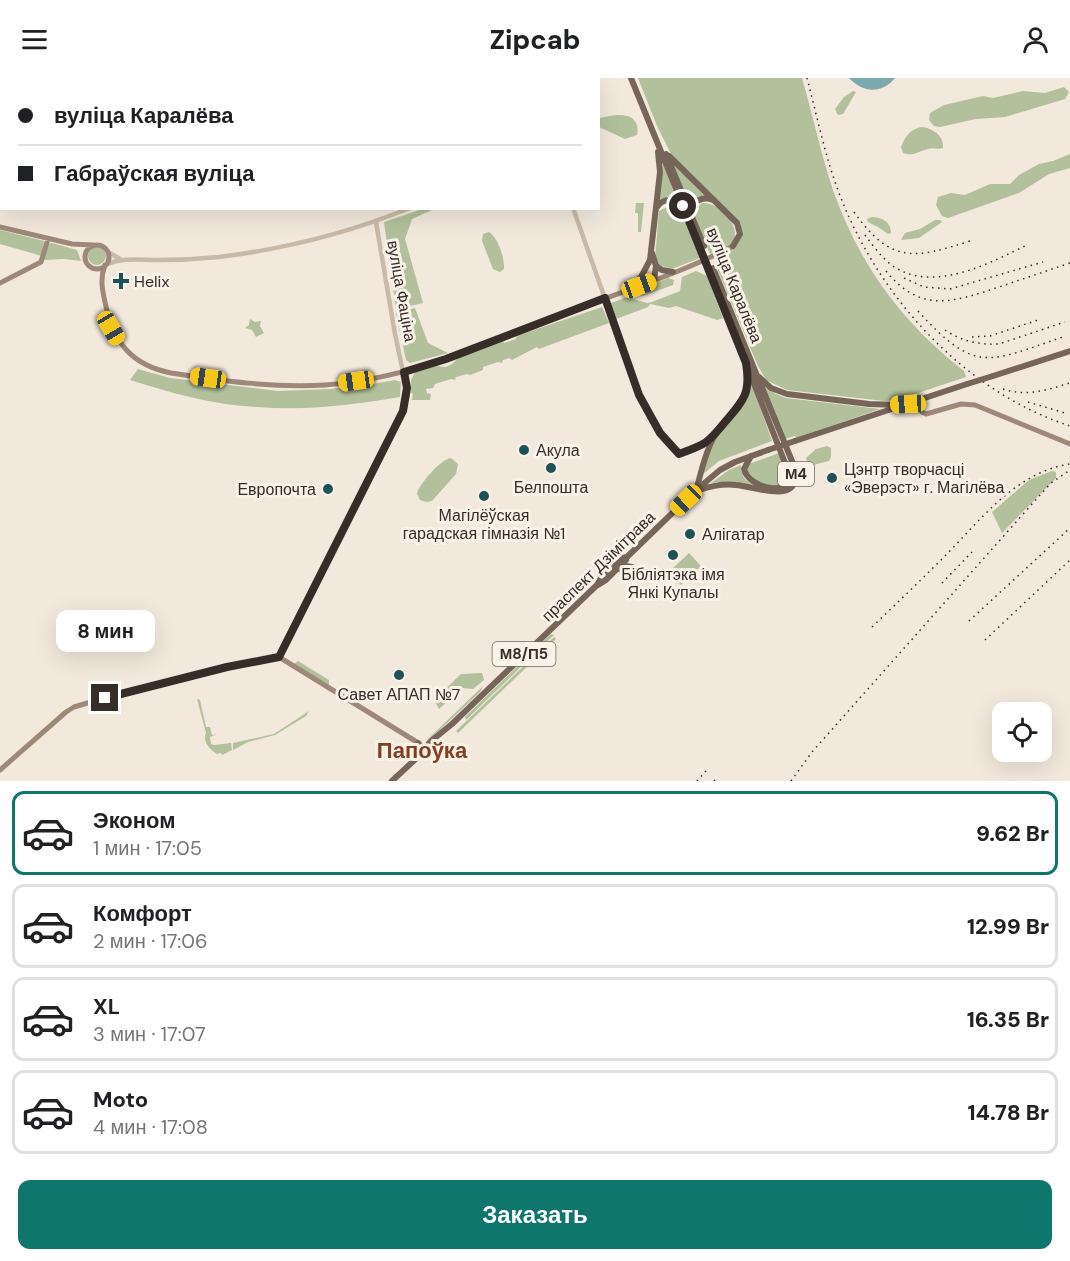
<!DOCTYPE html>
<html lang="ru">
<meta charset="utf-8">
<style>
:root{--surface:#fff;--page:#f6f6f6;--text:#202124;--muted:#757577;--line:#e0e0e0;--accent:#0f766e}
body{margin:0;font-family:"DM Sans",sans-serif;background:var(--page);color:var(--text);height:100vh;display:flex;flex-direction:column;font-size:22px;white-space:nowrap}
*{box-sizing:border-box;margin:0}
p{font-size:20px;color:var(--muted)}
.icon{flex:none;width:33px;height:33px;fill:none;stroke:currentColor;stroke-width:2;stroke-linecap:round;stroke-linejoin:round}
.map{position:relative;height:703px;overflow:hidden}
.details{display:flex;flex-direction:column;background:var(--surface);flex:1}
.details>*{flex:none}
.banner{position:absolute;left:0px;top:0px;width:600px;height:132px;box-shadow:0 6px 24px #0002;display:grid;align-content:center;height:132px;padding:0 18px;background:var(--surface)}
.controls{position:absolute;left:992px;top:624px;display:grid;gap:12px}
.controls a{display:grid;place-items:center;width:60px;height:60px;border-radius:12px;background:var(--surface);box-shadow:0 6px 24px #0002;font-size:30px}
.end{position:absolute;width:27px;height:27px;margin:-14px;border:8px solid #362d28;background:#fff;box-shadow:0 0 0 3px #fff}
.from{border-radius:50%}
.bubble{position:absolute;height:42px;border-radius:12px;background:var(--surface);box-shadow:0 6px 24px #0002;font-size:20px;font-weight:800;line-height:42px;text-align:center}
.car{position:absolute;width:18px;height:36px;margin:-18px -9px;border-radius:8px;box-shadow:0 0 4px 2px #0007;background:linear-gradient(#f5c518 24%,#345 0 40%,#f5c518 0 76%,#345 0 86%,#f5c518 0)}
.banner b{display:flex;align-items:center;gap:21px;height:57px;font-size:22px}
.banner b+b{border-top:2px solid var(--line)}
.banner i{width:15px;height:15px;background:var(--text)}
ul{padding:10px 0 0;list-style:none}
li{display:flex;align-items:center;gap:18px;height:84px;margin:0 12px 9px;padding:0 6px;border:3px solid var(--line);border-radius:12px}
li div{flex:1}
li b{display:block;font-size:22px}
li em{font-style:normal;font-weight:800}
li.selected{border-color:var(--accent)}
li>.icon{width:54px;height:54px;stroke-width:1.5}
.action{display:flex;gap:12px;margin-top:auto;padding:12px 18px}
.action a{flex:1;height:69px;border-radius:12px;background:var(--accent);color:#fff;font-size:24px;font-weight:800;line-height:69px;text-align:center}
header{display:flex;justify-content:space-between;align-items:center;height:78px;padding:0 18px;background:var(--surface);font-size:27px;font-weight:800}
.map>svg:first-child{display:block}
.green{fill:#b2c09c}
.water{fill:#7baaae}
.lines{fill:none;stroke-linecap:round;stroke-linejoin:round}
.tertiary{stroke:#c9b9a8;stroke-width:4.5}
.secondary{stroke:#9d8879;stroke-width:5}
.primary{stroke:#786559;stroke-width:6}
.rail{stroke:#362d28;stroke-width:1.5;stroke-dasharray:1.5 4.5;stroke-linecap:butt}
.primary-bridge{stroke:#786559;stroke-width:6}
.route{stroke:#362d28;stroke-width:8}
.poi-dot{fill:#1e5157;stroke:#f9f2e8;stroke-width:2}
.labels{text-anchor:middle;stroke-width:6;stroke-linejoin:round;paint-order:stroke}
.shield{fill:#f9f2e8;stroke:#706862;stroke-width:1.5}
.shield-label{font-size:15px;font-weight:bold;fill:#362d28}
.poi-label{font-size:16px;fill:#362d28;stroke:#f9f2e8;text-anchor:start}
.street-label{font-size:16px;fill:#362d28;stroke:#f9f2e8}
.district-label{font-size:22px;font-weight:bold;fill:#843e22;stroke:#f9f2e8}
</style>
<header><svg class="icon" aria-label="menu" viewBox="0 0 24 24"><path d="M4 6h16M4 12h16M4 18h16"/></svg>Zipcab<svg class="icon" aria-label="person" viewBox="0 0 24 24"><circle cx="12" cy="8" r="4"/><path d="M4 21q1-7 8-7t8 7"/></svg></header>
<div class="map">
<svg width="1070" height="703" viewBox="0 0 1070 703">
<rect width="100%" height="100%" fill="#f2e8dc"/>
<!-- green -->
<path class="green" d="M0 0H85L87 1 2 2 0 30Z
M638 0H802C813 38 821 77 834 115 861 189 902 244 964 293L966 299 897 322 884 323 787 312 766 302 758 288 716 188C715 168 745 176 741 149L672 78 657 48Z
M1064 9 1069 14 1065 21 1005 39 976 41 940 49 934 48 929 42 930 35 944 27 983 18 993 20 1023 13 1045 15Z
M853 13 856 14 843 36 838 37 835 31 844 19Z
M616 37C630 36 640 41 637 57L625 61 599 49V40Z
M921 49C932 50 944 57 943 70 937 72 933 69 928 71 918 73 914 79 903 75L901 69C905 59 909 52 921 49Z
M1070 76V90L1049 96 1019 115 948 140 942 138 936 127 938 119 951 115 965 117 990 106H1010L1019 97 1039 86 1053 83Z
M671 84 708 119 692 127 689 126Z
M663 85 679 123 659 125Z
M636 125H644L641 154H638V135H635Z
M702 125C718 123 744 149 732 165 727 171 717 173 710 176L695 139 696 130Z
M669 128C688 133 693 164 700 180L672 191 659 187 655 181 659 133Z
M422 131H432V132L412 141 405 161 423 225 396 231 384 144Z
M872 139C882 140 891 143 891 155L888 156 878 149 868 144 867 141Z
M935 142H940L942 144 919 160 901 162 905 155 920 151Z
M0 152 44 163 42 178 0 166Z
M489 154C498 159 505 181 504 191L500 194 493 191 482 163 483 156Z
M52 165 77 172 81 183 64 181 44 182 48 166Z
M88 178a9 9 0 1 1 18 0a9 9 0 1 1-18 0Z
M696 193 707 198 723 240 717 242 676 228 669 230 650 226 648 229 616 241 611 225 627 219 647 225 652 224 680 213 682 199Z
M668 200 674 202 673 207 643 218 633 215Z
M602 229 609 245 539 271 537 269 512 282 509 280 503 282 502 285 498 284 483 289V292L470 297 467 296 456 299 455 302 451 301 435 306 433 310 426 311 427 315 431 316 430 322H412L413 316 411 315V302L415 294 436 288 446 289 452 286 458 280 503 263 504 265 516 261V259L522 256Z
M415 230 428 265 448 275 410 285 406 282 396 235Z
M250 241 255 244 261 243 260 248 264 255 256 259 252 252 245 250 249 247Z
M138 291 170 300 278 313 330 311 372 306 395 302 401 304 400 319C352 327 305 333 257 329 214 327 171 315 130 302Z
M751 303 772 363 719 383 701 398 715 359 738 331Z
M762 307 776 316 786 320 880 331 796 360 795 358 785 361Z
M827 368 831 370V379L829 383 809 388 806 380 816 371Z
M779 375 787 397 785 404 779 409 763 407 747 397V387L749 386Z
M451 380 458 386 456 396 432 423 427 424 420 422 417 416C419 406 441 381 451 380Z
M741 387C741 400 746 403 757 409L722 404 711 405 729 392Z
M1052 393 1056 394V400L1002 455 992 434 1029 402Z
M689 475 701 488 681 507 669 494Z
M551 556 554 557 466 642 465 639Z
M554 559 556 561 458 655 456 653Z
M298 583 329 602V607L294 586Z
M482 595 484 602 473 611 462 610 439 631 434 622 461 596Z
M483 608 480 614 429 662 428 661Z
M197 621 200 622 206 649H210L212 657 217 656 210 659 211 666 214 667 231 665 232 672 222 677 221 675 217 676C210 672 202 663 206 655Z
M309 633 306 638 275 657 248 664 233 672V665L274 656Z"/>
<!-- water -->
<path class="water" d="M468 0H562V1H466Z
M849 0H895C882 16 863 15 849 0Z"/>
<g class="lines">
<!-- tertiary -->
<path class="tertiary" d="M573 130 639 317C650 339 662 357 679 376L702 367 712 360
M376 144 395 256 403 294
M108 174 120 181
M105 187C123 179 141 182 159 182 179 182 199 181 219 179 285 171 348 155 410 130"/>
<!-- secondary -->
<path class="secondary" d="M0 149 72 166 93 167
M85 179a12 12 0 1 1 24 0a12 12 0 1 1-24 0Z
M105 187C100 200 102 211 105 224 113 264 131 287 171 295 223 303 273 310 325 307 413 301 496 262 577 231 629 211 684 194 733 168
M0 205 41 184 48 161
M403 294 407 311 403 333 279 579 420 666
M918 323 922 334 926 336 961 326 975 327 1070 366
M0 692 66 634 74 629 128 613 270 580 279 579"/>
<!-- primary -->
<path class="primary" d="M631 0 700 169
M666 76 704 168
M669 78 737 145 740 156 733 168
M657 129C663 120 674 120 681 128
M692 136C691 123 702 118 713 122
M652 175 656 188 662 192 673 194
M712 198 787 390C798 422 748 411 744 391L751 378
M654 202 656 188
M624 213 641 199 650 182 660 94 658 74
M993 298 1070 273
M759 299 771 310 787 316 869 326 899 327
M795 363 967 306
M699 412C711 408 723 405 736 407 758 409 803 429 794 388L713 190
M696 413C701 395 705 374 714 359 729 335 752 326 747 293
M621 492 626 488 632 489
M598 507 606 502 626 482
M417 678 420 670 418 665
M392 703 421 676 430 664 452 646 597 507 601 500 622 480 627 479 695 413 720 392 735 384 768 372"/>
<!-- rail -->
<path class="rail" d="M807 0C817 38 825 78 839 115 878 218 963 313 1070 348
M854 134C891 186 914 181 970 163
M865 157C874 169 883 182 896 190 936 214 990 185 1027 167
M886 193C921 236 953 224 999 209 1023 201 1046 193 1070 185
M904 200 924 209 950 211 1043 184
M918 233C976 297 988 284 1063 259
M945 252C961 263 979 267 999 266L1065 244
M972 259 990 258 1038 242
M1003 311C1026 319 1047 312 1070 305
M1028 324 1065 335
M942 505 972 474
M969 543 1070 450
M872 549C896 526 919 504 942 481 979 444 1015 394 1070 386
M985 562 1070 482
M697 703 706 693
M714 703 715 702
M791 703 812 674 1032 426 1051 405 1070 392"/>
<!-- primary-bridge -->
<path class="primary-bridge" d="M700 169 709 192
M967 306 993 298
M768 372 795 363"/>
</g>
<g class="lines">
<!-- route -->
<path class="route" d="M105 620 227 589 279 579 403 333 407 310 404 294 446 281 605 220 639 317 660 355 679 376C706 366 707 366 725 344 744 322 751 315 746 285L683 128"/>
</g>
<!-- markers -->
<g class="poi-dot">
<path d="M118 194h6v6h6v6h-6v6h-6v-6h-6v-6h6z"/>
<circle cx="524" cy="372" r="6"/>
<circle cx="551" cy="390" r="6"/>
<circle cx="832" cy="400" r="6"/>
<circle cx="328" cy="411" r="6"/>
<circle cx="484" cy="418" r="6"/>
<circle cx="690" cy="456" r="6"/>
<circle cx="673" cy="477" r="6"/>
<circle cx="399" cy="597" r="6"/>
</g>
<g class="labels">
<!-- shield labels -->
<g class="shield">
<rect x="778" y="384" width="36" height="24" rx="4.5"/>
<rect x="492.5" y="564" width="63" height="24" rx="4.5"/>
</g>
<g class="shield-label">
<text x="796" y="401">М4</text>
<text x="524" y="581">М8/П5</text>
</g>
<!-- poi labels -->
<g class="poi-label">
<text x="134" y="209">Helix</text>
<text x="536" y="378">Акула</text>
<text x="844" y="397">Цэнтр творчасці<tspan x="844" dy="18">«Эверэст» г. Магілёва</tspan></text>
<text x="551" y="415" text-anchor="middle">Белпошта</text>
<text x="316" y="417" text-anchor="end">Европочта</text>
<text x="484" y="443" text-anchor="middle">Магілёўская<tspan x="484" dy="18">гарадская гімназія №1</tspan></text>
<text x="702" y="462">Алігатар</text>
<text x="673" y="502" text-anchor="middle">Бібліятэка імя<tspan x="673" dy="18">Янкі Купалы</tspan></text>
<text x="399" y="622" text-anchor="middle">Савет АПАП №7</text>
</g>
<!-- street labels -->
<g class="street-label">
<text transform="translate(735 207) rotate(68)" y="6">вуліца Каралёва</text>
<text transform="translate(402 213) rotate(80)" y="6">вуліца Фаціна</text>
<text transform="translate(598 488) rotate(-44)" y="6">праспект Дзімітрава</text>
</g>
<!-- district labels -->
<g class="district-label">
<text x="422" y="680">Папоўка</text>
</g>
</g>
</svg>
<div class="controls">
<a><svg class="icon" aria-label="locate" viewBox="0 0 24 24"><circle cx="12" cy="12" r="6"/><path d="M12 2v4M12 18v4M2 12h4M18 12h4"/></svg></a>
</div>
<i class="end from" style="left:683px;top:128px"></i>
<i class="end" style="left:105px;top:620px"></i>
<div class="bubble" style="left:56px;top:532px;width:99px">8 мин</div>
<i class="car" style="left:639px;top:208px;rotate:70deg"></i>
<i class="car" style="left:111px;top:250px;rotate:150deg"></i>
<i class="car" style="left:208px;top:300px;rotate:278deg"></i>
<i class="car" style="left:356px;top:303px;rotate:262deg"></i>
<i class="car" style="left:908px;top:326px;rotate:267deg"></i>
<i class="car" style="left:686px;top:422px;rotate:226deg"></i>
<div class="banner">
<b><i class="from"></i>вуліца Каралёва</b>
<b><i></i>Габраўская вуліца</b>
</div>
</div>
<section class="details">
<ul>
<li class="selected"><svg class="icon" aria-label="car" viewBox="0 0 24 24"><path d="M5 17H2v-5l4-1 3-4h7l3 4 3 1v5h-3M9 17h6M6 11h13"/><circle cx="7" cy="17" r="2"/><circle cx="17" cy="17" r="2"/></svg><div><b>Эконом</b><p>1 мин · 17:05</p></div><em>9.62 Br</em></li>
<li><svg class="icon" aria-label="car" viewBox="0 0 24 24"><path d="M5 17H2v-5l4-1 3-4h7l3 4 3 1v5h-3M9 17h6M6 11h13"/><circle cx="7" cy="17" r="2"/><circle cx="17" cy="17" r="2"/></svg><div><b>Комфорт</b><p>2 мин · 17:06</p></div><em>12.99 Br</em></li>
<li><svg class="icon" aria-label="car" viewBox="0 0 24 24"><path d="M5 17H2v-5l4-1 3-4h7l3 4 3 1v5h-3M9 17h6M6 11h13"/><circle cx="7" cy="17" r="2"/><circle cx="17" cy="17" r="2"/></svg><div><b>XL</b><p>3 мин · 17:07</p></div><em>16.35 Br</em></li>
<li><svg class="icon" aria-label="car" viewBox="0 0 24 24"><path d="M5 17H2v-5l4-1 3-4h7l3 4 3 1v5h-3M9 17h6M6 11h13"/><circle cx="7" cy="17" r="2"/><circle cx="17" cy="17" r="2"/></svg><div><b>Moto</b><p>4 мин · 17:08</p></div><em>14.78 Br</em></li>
</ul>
<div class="action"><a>Заказать</a></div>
</section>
